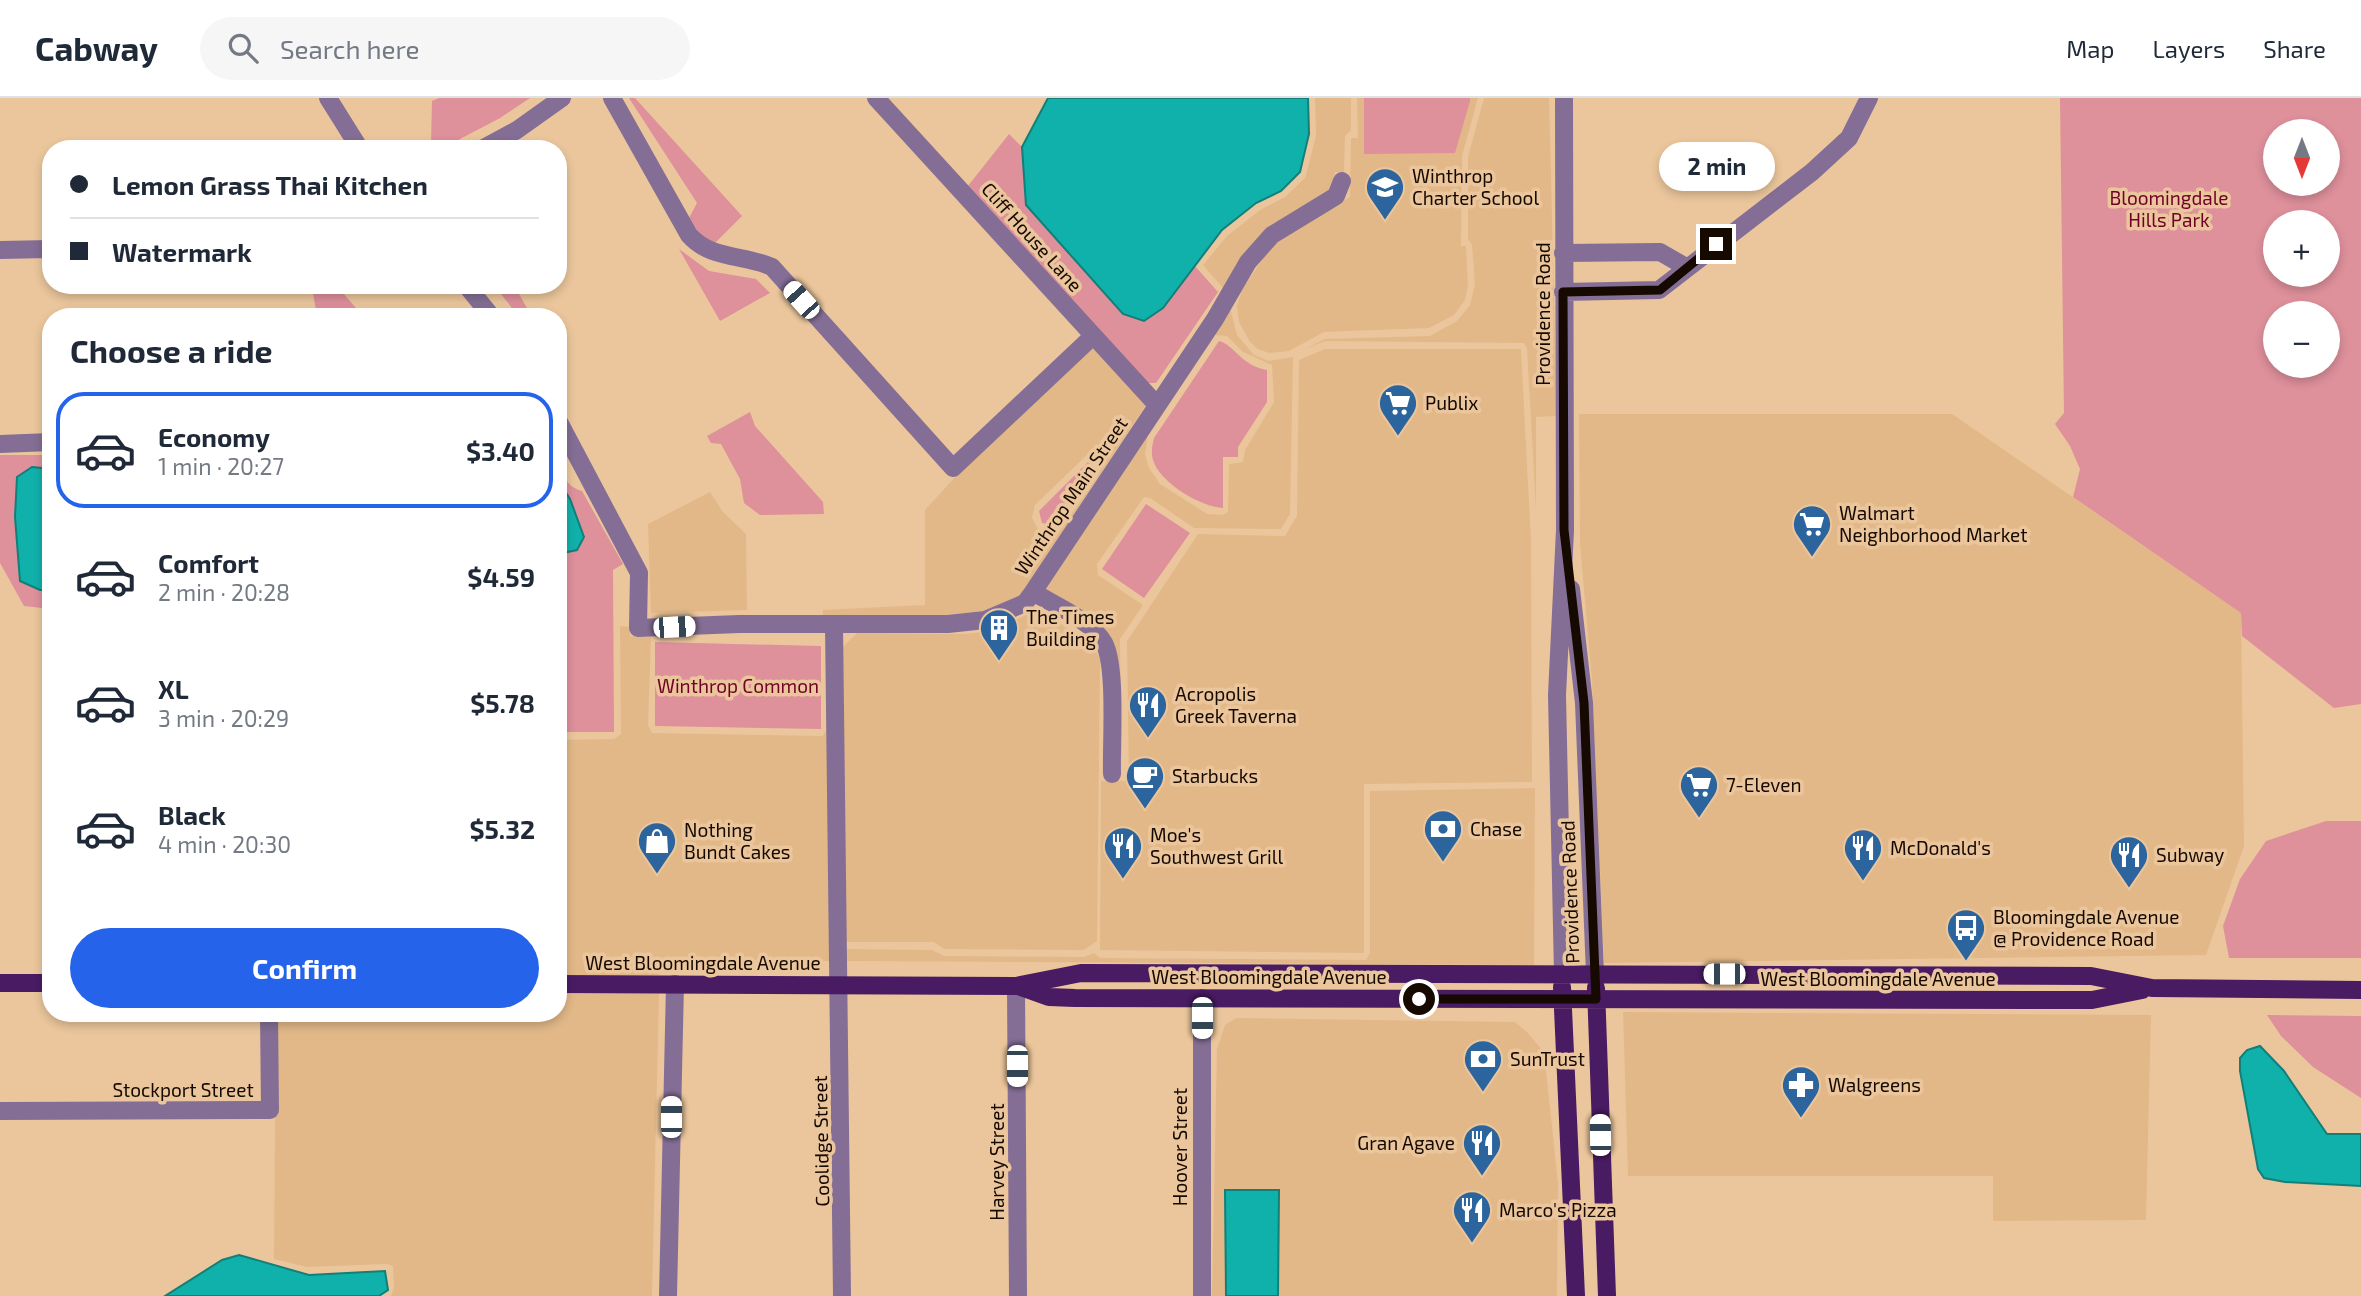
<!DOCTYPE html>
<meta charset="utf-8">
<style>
:root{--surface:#fff;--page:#f6f6f7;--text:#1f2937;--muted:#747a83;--line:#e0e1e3;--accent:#2563eb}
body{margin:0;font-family:"Exo 2",sans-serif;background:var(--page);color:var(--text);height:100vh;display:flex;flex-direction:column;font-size:26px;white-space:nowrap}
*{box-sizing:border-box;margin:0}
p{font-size:23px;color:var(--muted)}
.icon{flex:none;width:38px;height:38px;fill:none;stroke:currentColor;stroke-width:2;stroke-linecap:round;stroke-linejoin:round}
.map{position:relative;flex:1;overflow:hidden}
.panel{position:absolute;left:42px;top:210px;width:525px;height:714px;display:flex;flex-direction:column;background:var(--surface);border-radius:28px;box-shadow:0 4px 10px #0003}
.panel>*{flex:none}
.guide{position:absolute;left:42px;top:42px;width:525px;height:154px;border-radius:28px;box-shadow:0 4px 10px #0003;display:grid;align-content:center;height:154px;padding:0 28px;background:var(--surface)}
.needle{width:46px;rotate:180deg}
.buttons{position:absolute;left:2263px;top:21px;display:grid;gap:14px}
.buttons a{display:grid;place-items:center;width:77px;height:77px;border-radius:50%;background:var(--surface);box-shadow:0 4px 10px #0003;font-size:35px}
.end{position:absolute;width:32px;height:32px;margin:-16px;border:9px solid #150900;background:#fff;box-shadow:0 0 0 4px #fff}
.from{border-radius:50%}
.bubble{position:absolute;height:49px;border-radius:24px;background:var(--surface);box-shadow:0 4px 10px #0003;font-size:23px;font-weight:700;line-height:49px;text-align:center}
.car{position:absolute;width:21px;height:42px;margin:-21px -10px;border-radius:9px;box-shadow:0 0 5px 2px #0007;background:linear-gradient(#fff 24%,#345 0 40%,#fff 0 76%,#345 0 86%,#fff 0)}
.guide b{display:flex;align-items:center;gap:24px;height:66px;font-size:26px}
.guide b+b{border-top:2px solid var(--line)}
.guide i{width:18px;height:18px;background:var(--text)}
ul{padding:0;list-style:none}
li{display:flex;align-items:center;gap:21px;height:116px;margin:0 14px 10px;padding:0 14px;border:4px solid transparent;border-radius:28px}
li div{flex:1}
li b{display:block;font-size:26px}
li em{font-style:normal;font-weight:700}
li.on{border-color:var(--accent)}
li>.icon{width:63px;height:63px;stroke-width:1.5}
h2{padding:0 28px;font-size:32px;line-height:84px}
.primary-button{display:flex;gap:14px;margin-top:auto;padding:14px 28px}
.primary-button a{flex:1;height:80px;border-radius:42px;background:var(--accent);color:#fff;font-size:28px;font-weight:700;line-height:80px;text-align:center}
header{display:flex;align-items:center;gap:42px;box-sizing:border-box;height:98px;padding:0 35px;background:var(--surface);border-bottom:2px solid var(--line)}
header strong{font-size:33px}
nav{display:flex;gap:38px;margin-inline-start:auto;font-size:24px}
.search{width:490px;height:63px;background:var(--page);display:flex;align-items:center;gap:18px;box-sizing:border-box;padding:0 24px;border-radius:38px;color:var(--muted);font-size:26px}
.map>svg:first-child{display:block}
.built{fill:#e2b888;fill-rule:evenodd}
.green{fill:#de909b;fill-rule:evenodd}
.water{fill:#11b1ab;stroke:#127f78;stroke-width:2}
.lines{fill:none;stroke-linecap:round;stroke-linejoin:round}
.minor{stroke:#846e95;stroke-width:18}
.major{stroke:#491b63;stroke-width:18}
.route{stroke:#150900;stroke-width:9}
.labels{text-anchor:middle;stroke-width:7;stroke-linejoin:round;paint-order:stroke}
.poi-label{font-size:19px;fill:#150900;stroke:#ebc69c;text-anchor:start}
.park-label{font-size:19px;fill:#710029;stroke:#ebc69c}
.street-label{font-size:19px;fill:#150900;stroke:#ebc69c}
</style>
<header>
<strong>Cabway</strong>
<div class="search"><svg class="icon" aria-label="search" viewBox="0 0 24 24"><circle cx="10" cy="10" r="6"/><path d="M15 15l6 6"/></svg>Search here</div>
<nav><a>Map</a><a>Layers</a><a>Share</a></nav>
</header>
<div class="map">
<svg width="2361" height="1198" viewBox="0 0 2361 1198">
<rect width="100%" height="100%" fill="#ebc69c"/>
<!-- built -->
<path class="built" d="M1315 0H1351V32L1345 38 1344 75 1335 74 1332 91 1267 130 1242 158 1223 190 1203 167 1227 138 1260 112 1285 99 1305 80 1316 38Z
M1357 0H1478L1462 58 1461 148H1466L1468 186 1465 202 1454 217 1429 230 1324 234 1289 253 1269 255 1258 251 1250 244 1239 224 1237 208 1242 192 1270 150 1294 132 1350 99 1351 40H1358Z
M1484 0H1549L1557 318 1536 319V412L1527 251 1524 245 1325 243 1305 251 1325 241 1430 238 1457 223 1470 207 1475 186 1472 147 1468 141V59Z
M1230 210 1237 237 1254 257 1269 263 1293 259 1290 416 1281 431 1194 430 1150 400 1144 399 1097 466 1098 477 1143 507 1120 541 1122 676 1118 570 1045 491 1162 312 1148 336 1145 356 1149 370 1160 386 1207 416 1223 417 1228 414 1229 366 1243 364 1245 352 1274 304 1272 267 1243 254 1227 238 1215 237Z
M1093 250 1146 307 1020 498 983 513 947 517 823 518V512L925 507V412L957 377ZM1088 356 1098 363 1101 371 1096 381 1059 434 1048 435 1038 431 1032 420 1035 407Z
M1325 251H1521L1531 443 1532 684 1364 686V855L1100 852 1101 683H1129L1127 543 1198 436 1285 438 1297 418 1299 262Z
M1579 316H1952L2241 515 2244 748 2206 857 1604 865 1592 583 1580 446Z
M710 394 723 414 746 436 747 512 651 515 648 426Z
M1038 511 1093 546 1100 561 1097 843 1084 852 944 851 934 844H845L841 551 857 535 964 536 993 533Z
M620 528 630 529V538L651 539 648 627 652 635 823 638 827 631 832 863 660 861 659 877H558V642L614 641 621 636Z
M1535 690 1534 867 847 863V851L932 852 944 858 1084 859 1094 855 1100 860 1366 862 1370 855V693Z
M558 895H659L652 1198H391L394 1190 393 1168 387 1166 307 1169 274 1161 276 915H558Z
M1623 914 2151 917 2146 1122 1993 1123V1078H1628Z
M1236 920 1515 924 1527 934 1544 954 1558 1085 1557 1198H1212L1217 951 1225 927Z"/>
<!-- green -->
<path class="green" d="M439 0H530L500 20 443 50 431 46 432 3Z
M629 0H635L742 118 715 145 701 139 689 120 697 105Z
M1364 0H1470V3L1455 55 1364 56Z
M2060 0H2361V606L2334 610 2242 538 2241 515 2073 399 2080 371 2070 348 2055 326 2064 315ZM2275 33H2328V86H2275ZM2275 124H2328V177H2275ZM2275 215H2328V268H2275Z
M1009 36 1022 49 1026 107 1124 216 1144 223 1163 210 1194 167 1218 194 1156 285H1147L968 88Z
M679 151 709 173 756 181 770 195 720 223Z
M336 187 364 219H317L312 189Z
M494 187H514L532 219H519Z
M1219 243C1236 248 1240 267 1267 272V304L1238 349V359H1223V410C1201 409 1160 385 1153 362 1151 355 1152 348 1154 340Z
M750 314 755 328 823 404 824 416 760 417 744 405 740 381 721 346 711 345 707 338Z
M558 353C561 371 563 388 582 393L623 466 613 472 614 634H558Z
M0 357H51V511L24 508 0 465Z
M1089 363 1094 371 1091 377 1056 427 1042 425 1039 413Z
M1146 406 1190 435 1144 500 1102 471Z
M655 544 821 548V631L655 628Z
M2326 723H2361V860H2229L2223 828 2240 781 2266 743Z
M2267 917 2361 918V1000L2313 969 2281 938Z"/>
<!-- water -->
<path class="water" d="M1048 0H1308L1309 36 1300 74 1281 93 1256 105 1222 132 1163 210 1144 223 1123 216 1026 107 1022 49Z
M32 369 51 371V492H40L20 483 15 419 17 379Z
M558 382 570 401 584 439 577 452 558 456Z
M2260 948 2284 973 2327 1036H2361V1088L2285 1084 2264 1080 2258 1071 2240 973V960L2247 952Z
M1225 1092H1279L1278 1198H1226Z
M239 1157 309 1177 385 1173 388 1192 379 1198H165L222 1162Z"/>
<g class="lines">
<!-- minor -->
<path class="minor" d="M328 0 360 51
M612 0 689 137C711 162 743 156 772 169L953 370 1093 238
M876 0 1156 306
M482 51 517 32 562 0
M0 152 51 151
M1563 155 1660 154 1686 169
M466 187 492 219
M1563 194 1659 192 1812 74 1849 40 1869 0
M558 322 639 475 638 530 739 526H948L985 522 1025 505 1033 494 1215 221 1248 164 1272 137 1336 98 1342 83
M0 346 51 344
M1571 491 1584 605 1595 876
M1033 494C1054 507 1091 522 1104 545 1117 569 1111 645 1112 676
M834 527 842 1198
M1563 875 1557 597 1565 432 1564 0
M1016 888 1018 1198
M0 1013 270 1012 269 915
M668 1198 675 886
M1202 1198V900"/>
<!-- major -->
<path class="major" d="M0 885H51
M558 886 1016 888 1081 875 2091 878 2152 890 2361 892
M1018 888 1049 899 1075 900 2092 902 2142 892
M1562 889 1576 1198
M1596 890 1607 1198"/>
</g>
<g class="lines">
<!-- route -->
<path class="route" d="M1419 901H1596L1584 605 1564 432 1563 194 1660 192 1716 146"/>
</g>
<!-- icons -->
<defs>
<g id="school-pin" transform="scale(2.0125)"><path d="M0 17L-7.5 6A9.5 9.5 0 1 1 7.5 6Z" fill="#2c659d" stroke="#ebc69c"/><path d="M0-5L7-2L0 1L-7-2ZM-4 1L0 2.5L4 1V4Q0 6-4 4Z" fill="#fff"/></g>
<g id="supermarket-pin" transform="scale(2.0125)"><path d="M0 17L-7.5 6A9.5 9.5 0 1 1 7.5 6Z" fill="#2c659d" stroke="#ebc69c"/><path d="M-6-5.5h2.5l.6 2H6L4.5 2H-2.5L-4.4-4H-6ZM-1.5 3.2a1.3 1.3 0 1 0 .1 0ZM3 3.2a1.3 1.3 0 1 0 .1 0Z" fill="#fff"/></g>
<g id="building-pin" transform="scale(2.0125)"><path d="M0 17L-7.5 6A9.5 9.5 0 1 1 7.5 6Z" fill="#2c659d" stroke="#ebc69c"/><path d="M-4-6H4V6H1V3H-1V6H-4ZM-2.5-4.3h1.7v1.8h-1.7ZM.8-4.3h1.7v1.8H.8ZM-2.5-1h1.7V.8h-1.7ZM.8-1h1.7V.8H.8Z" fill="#fff"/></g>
<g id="restaurant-pin" transform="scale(2.0125)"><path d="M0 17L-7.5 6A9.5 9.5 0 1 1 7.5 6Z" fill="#2c659d" stroke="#ebc69c"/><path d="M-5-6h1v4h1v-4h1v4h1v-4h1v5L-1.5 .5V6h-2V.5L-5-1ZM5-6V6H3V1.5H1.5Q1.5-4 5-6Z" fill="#fff"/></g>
<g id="cafe-pin" transform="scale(2.0125)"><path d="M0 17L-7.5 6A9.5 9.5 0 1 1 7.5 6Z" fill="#2c659d" stroke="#ebc69c"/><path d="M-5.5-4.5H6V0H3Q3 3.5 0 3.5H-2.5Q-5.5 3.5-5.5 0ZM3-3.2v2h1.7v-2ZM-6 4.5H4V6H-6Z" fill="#fff"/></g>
<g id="bank-pin" transform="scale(2.0125)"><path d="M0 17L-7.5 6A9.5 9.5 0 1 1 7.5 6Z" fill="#2c659d" stroke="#ebc69c"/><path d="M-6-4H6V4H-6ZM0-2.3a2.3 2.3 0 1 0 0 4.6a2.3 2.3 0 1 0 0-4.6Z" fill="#fff"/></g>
<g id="shop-pin" transform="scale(2.0125)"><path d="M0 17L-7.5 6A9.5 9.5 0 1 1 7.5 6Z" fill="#2c659d" stroke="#ebc69c"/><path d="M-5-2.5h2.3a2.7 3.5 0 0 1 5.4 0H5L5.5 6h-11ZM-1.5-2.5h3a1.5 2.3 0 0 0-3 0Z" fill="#fff"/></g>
<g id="bus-pin" transform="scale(2.0125)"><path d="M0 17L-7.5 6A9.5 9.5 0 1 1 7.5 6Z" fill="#2c659d" stroke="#ebc69c"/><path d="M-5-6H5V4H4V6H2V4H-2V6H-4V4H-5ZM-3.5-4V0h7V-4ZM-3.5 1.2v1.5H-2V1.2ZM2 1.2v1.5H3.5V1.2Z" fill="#fff"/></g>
<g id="pharmacy-pin" transform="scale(2.0125)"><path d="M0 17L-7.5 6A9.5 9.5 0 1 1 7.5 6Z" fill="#2c659d" stroke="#ebc69c"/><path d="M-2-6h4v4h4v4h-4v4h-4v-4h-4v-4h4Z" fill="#fff"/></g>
</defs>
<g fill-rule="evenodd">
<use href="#school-pin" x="1385" y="89"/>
<use href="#supermarket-pin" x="1398" y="305"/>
<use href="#supermarket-pin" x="1812" y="426"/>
<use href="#building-pin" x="999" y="530"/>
<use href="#restaurant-pin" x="1148" y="607"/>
<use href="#cafe-pin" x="1145" y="678"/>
<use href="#supermarket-pin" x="1699" y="687"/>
<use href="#bank-pin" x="1443" y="731"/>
<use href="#shop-pin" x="657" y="743"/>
<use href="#restaurant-pin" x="1123" y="748"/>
<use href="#restaurant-pin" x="1863" y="750"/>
<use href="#restaurant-pin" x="2129" y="757"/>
<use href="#bus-pin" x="1966" y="830"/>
<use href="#bank-pin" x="1483" y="961"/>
<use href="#pharmacy-pin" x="1801" y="987"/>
<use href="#restaurant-pin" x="1482" y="1045"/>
<use href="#restaurant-pin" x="1472" y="1112"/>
</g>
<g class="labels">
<!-- poi labels -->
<g class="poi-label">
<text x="1412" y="85">Winthrop<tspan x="1412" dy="22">Charter School</tspan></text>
<text x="1425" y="312">Publix</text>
<text x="1839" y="422">Walmart<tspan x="1839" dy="22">Neighborhood Market</tspan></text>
<text x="1026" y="526">The Times<tspan x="1026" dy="22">Building</tspan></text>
<text x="1175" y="603">Acropolis<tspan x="1175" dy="22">Greek Taverna</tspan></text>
<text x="1172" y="685">Starbucks</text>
<text x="1726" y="694">7-Eleven</text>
<text x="1470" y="738">Chase</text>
<text x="684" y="739">Nothing<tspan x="684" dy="22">Bundt Cakes</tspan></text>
<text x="1150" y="744">Moe's<tspan x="1150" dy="22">Southwest Grill</tspan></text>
<text x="1890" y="757">McDonald's</text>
<text x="2156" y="764">Subway</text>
<text x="1993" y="826">Bloomingdale Avenue<tspan x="1993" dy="22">@ Providence Road</tspan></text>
<text x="1510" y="968">SunTrust</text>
<text x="1828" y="994">Walgreens</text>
<text x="1455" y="1052" text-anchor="end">Gran Agave</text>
<text x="1499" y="1119">Marco's Pizza</text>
</g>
<!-- park labels -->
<g class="park-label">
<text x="2169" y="107">Bloomingdale<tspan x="2169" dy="22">Hills Park</tspan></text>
<text x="738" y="595">Winthrop Common</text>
</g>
<!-- street labels -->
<g class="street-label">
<text transform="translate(1032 139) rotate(48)" y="7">Cliff House Lane</text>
<text transform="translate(1543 216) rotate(-90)" y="7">Providence Road</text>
<text transform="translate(1071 398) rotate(-56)" y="7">Winthrop Main Street</text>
<text transform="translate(1570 794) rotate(-92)" y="7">Providence Road</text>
<text x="703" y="872">West Bloomingdale Avenue</text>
<text x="1269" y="886">West Bloomingdale Avenue</text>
<text x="1878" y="888">West Bloomingdale Avenue</text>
<text x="183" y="999">Stockport Street</text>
<text transform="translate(821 1043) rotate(-91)" y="7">Coolidge Street</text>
<text transform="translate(1180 1049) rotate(-90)" y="7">Hoover Street</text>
<text transform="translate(997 1064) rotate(-90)" y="7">Harvey Street</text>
</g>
</g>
</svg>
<div class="buttons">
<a><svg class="needle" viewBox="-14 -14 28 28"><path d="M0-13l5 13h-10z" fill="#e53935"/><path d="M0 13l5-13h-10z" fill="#747a83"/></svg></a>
<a>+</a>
<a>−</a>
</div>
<i class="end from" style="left:1419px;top:901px"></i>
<i class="end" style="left:1716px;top:146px"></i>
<div class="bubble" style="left:1659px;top:44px;width:116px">2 min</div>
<i class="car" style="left:801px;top:202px;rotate:318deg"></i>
<i class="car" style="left:674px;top:529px;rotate:87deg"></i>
<i class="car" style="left:1724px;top:876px;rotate:270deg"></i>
<i class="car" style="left:1202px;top:920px;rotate:180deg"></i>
<i class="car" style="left:1017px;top:968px;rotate:180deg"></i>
<i class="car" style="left:671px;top:1019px;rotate:0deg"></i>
<i class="car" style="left:1600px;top:1037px;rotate:359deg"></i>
<div class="guide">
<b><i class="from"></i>Lemon Grass Thai Kitchen</b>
<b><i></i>Watermark</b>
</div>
<section class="panel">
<h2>Choose a ride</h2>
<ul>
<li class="on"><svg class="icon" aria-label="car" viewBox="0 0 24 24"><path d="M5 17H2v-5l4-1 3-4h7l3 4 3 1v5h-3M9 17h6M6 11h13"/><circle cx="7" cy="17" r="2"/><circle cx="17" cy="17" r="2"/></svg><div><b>Economy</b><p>1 min · 20:27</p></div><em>$3.40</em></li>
<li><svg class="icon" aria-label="car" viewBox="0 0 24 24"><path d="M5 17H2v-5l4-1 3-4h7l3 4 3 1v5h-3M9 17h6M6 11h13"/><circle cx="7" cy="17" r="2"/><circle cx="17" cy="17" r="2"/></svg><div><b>Comfort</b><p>2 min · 20:28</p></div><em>$4.59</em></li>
<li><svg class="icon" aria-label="car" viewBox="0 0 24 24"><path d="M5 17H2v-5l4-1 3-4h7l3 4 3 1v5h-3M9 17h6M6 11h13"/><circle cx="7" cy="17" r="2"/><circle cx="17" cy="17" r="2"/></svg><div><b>XL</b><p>3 min · 20:29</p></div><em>$5.78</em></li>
<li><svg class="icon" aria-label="car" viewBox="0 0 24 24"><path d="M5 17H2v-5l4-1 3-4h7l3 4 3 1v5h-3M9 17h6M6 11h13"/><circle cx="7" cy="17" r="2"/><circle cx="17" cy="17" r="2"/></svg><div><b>Black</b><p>4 min · 20:30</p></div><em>$5.32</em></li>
</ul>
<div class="primary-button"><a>Confirm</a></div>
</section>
</div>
